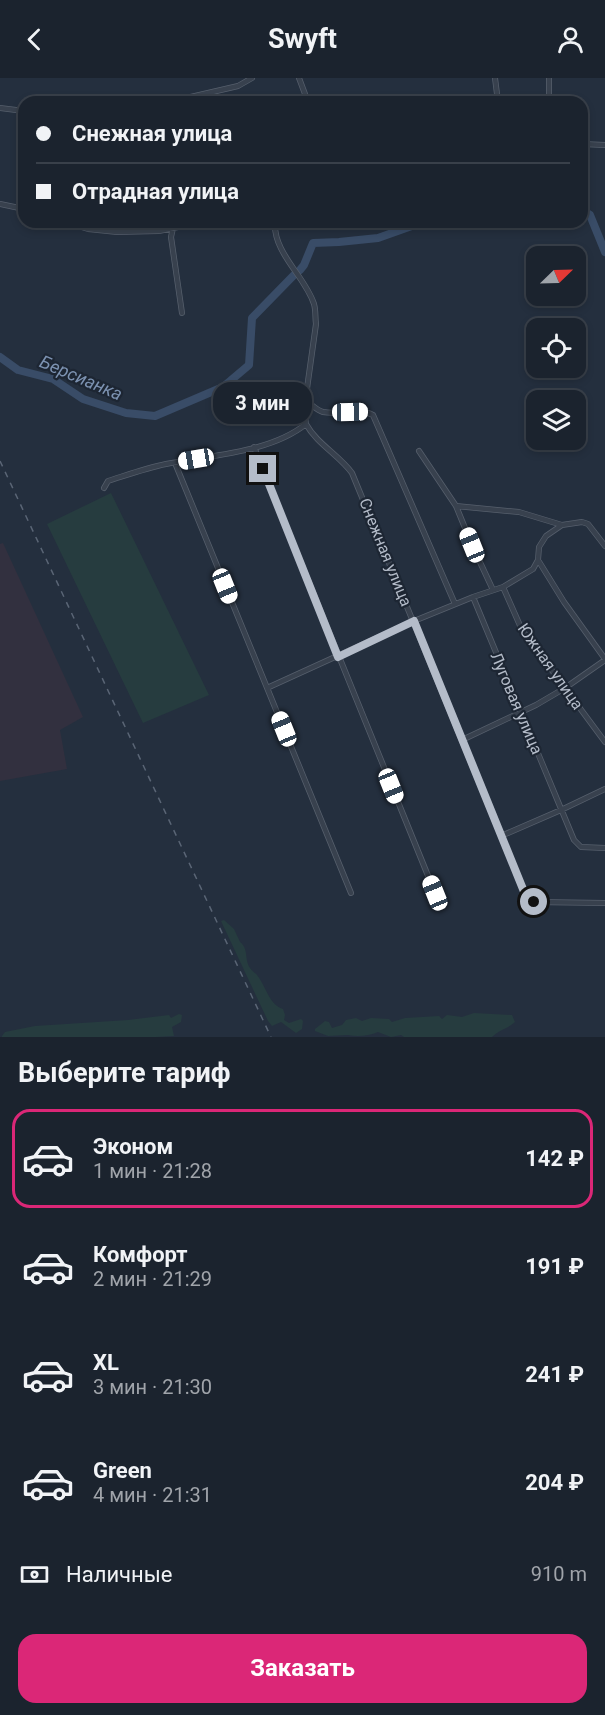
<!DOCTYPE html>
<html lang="ru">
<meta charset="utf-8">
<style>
:root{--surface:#1b232e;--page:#242b36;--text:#f1f3f6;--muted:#a0a4aa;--line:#39404a;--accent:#db2777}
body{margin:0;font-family:Roboto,sans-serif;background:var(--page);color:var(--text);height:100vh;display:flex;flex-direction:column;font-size:22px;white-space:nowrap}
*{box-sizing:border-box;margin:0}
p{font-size:20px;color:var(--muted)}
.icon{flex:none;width:33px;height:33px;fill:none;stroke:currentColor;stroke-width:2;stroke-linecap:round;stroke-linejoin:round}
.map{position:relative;height:959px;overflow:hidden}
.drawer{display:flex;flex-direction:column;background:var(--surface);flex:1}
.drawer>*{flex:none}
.banner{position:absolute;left:18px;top:18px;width:570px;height:132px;border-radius:18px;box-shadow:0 3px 9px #0003,0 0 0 2px var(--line);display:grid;align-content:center;height:132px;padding:0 18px;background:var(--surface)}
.needle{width:39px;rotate:67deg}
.controls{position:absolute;left:526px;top:168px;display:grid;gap:12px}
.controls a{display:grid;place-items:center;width:60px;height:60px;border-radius:12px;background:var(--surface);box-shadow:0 3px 9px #0003,0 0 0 2px var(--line);font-size:30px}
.end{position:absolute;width:27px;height:27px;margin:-14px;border:8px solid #b4bcc9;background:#111;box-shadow:0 0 0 3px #111}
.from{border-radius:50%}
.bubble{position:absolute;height:42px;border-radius:18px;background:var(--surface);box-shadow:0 3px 9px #0003,0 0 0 2px var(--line);font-size:20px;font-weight:700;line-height:42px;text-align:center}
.car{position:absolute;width:18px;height:36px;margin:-18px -9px;border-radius:8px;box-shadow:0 0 4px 2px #0007;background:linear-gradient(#fff 24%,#345 0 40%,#fff 0 76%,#345 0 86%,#fff 0)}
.banner b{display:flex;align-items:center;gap:21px;height:57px;font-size:22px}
.banner b+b{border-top:2px solid var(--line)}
.banner i{width:15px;height:15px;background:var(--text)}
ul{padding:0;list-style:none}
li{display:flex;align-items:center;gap:18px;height:99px;margin:0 12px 9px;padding:0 6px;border:3px solid transparent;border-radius:18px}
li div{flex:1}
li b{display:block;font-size:22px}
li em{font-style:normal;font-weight:700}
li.selected{border-color:var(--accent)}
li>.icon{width:54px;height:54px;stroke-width:1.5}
h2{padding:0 18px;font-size:27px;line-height:72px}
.pay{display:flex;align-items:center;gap:15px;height:66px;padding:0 18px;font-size:22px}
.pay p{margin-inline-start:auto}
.action{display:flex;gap:12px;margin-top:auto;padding:12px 18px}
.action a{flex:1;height:69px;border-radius:18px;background:var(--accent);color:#fff;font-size:24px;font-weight:700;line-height:69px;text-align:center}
header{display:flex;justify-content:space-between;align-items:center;height:78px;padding:0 18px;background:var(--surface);font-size:27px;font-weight:700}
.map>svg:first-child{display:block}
.medical{fill:#32303f}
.green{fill:#263c3f}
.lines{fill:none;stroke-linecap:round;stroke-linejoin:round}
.river{stroke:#394c67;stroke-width:8}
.minor-casing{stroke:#565f6c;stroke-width:6}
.minor{stroke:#38414e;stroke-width:4.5}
.rail{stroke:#5a6575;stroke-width:1.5;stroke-dasharray:6 6;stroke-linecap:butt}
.route{stroke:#b4bcc9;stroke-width:8}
.labels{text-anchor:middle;stroke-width:4.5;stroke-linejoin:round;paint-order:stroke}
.street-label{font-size:16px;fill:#b4bcc9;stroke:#1d2633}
.water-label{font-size:18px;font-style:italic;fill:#7c92b1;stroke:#1d2633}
</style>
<header><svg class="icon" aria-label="back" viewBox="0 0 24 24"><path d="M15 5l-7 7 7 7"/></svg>Swyft<svg class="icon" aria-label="person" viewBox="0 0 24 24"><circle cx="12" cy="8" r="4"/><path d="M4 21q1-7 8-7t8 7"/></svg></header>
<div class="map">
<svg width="605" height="959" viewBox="0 0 605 959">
<rect width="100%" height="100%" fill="#242f3e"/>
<!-- medical -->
<path class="medical" d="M3 465 83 639 60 652 67 691 0 703V466Z"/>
<!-- green -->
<path class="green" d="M111 415 209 617 143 645 47 446Z
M224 842 234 851 240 864C249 871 244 881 250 890 252 893 255 895 257 897 266 908 269 927 283 931L285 937 284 942 289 945 301 941 303 943 302 951 296 955 281 944 272 948 268 943 221 843Z
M474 935 512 937 515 944C507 951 499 952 492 959H404L401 957 391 959 378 954C369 958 357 959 348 957L328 958 315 953V951L325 943 329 944 332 950 342 947 346 942 356 940 362 943 371 940 389 941 392 944 405 940 439 938 442 941 447 937 462 939Z
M179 936 182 937 181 944 172 949 174 958 156 959H2V958L5 954 35 948 128 942 169 937 171 940Z"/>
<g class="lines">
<!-- river -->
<path class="river" d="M582 132 590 137 605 174
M300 192 304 187 313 165 339 164 378 160 423 144
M0 279 18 292 53 301 83 321 126 335 155 338 223 309 249 287 252 240 294 197"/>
<!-- minor casing -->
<g class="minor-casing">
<path id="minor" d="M299 0 308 24
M495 0 498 24
M549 0V24
M169 24 238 8 252 0
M0 30 24 33
M582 66 605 67
M0 126 24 131
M65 144 88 151 117 154 159 153 202 144
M170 144 173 150 171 159 182 235
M305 323C312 326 316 332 323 334 339 337 359 330 373 337L455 526
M306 346C317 366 339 377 352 395L525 816 529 821 534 824 605 825
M254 369 435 815
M419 373 456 428 472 467 493 512
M175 385 351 815
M104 410 108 403C127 397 146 390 166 386 210 377 270 375 306 346L304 332 316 246C315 239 316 233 314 226 305 198 273 175 275 144
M456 428 519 434 562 447
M538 482 564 524 605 581
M503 509 522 552 605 664
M473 519 574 762 581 769 605 770
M267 610 414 543 473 519 503 509 533 491 538 482 539 469 546 458 562 447 582 444 588 446 605 468
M462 662 536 627 565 610 605 582
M501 758 561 732 605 711"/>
</g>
<!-- minor -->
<use href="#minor" class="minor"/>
<!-- rail -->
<path class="rail" d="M0 383 271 959"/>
</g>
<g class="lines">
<!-- route -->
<path class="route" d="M263 391 338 579 414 543 525 816 534 824"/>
</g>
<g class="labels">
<!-- street labels -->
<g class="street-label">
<text transform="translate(386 474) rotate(68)" y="6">Снежная улица</text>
<text transform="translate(551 588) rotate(55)" y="6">Южная улица</text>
<text transform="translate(517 625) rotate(67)" y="6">Луговая улица</text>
</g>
<!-- water labels -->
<g class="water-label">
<text transform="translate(81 300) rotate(23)" y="6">Берсианка</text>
</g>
</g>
</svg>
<div class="controls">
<a><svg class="needle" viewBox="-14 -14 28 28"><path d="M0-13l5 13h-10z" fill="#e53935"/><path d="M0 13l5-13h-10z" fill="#a0a4aa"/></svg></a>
<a><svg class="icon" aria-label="locate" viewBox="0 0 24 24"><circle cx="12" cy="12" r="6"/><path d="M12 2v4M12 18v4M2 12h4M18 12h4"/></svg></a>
<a><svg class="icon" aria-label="layers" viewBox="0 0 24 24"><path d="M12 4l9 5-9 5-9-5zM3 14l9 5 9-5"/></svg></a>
</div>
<i class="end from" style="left:534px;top:824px"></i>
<i class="end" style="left:263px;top:391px"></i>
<div class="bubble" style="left:213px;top:304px;width:99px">3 мин</div>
<i class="car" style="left:350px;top:334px;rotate:89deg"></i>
<i class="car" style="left:196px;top:381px;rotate:260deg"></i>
<i class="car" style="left:472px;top:467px;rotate:338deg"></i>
<i class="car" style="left:225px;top:508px;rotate:158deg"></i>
<i class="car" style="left:284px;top:651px;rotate:338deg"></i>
<i class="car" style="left:391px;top:708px;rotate:158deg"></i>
<i class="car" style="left:435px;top:815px;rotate:338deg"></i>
<div class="banner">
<b><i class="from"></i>Снежная улица</b>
<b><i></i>Отрадная улица</b>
</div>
</div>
<section class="drawer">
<h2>Выберите тариф</h2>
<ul>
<li class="selected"><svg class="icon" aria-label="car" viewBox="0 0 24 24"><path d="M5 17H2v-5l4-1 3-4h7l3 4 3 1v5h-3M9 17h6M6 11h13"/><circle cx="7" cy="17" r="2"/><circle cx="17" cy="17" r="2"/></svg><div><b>Эконом</b><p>1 мин · 21:28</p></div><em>142 ₽</em></li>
<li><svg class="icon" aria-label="car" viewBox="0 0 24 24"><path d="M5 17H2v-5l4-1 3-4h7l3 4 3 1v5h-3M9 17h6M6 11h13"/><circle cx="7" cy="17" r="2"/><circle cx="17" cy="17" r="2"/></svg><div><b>Комфорт</b><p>2 мин · 21:29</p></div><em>191 ₽</em></li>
<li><svg class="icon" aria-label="car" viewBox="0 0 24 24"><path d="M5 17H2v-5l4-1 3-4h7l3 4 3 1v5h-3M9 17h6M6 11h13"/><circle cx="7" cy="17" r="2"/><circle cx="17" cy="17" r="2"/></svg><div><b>XL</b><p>3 мин · 21:30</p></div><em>241 ₽</em></li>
<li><svg class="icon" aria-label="car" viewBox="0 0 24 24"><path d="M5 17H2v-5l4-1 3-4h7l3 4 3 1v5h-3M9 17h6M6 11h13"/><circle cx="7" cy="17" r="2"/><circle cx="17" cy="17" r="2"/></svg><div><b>Green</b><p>4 мин · 21:31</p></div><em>204 ₽</em></li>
</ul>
<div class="pay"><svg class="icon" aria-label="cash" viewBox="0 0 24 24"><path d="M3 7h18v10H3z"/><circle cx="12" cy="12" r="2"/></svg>Наличные<p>910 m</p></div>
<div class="action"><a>Заказать</a></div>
</section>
